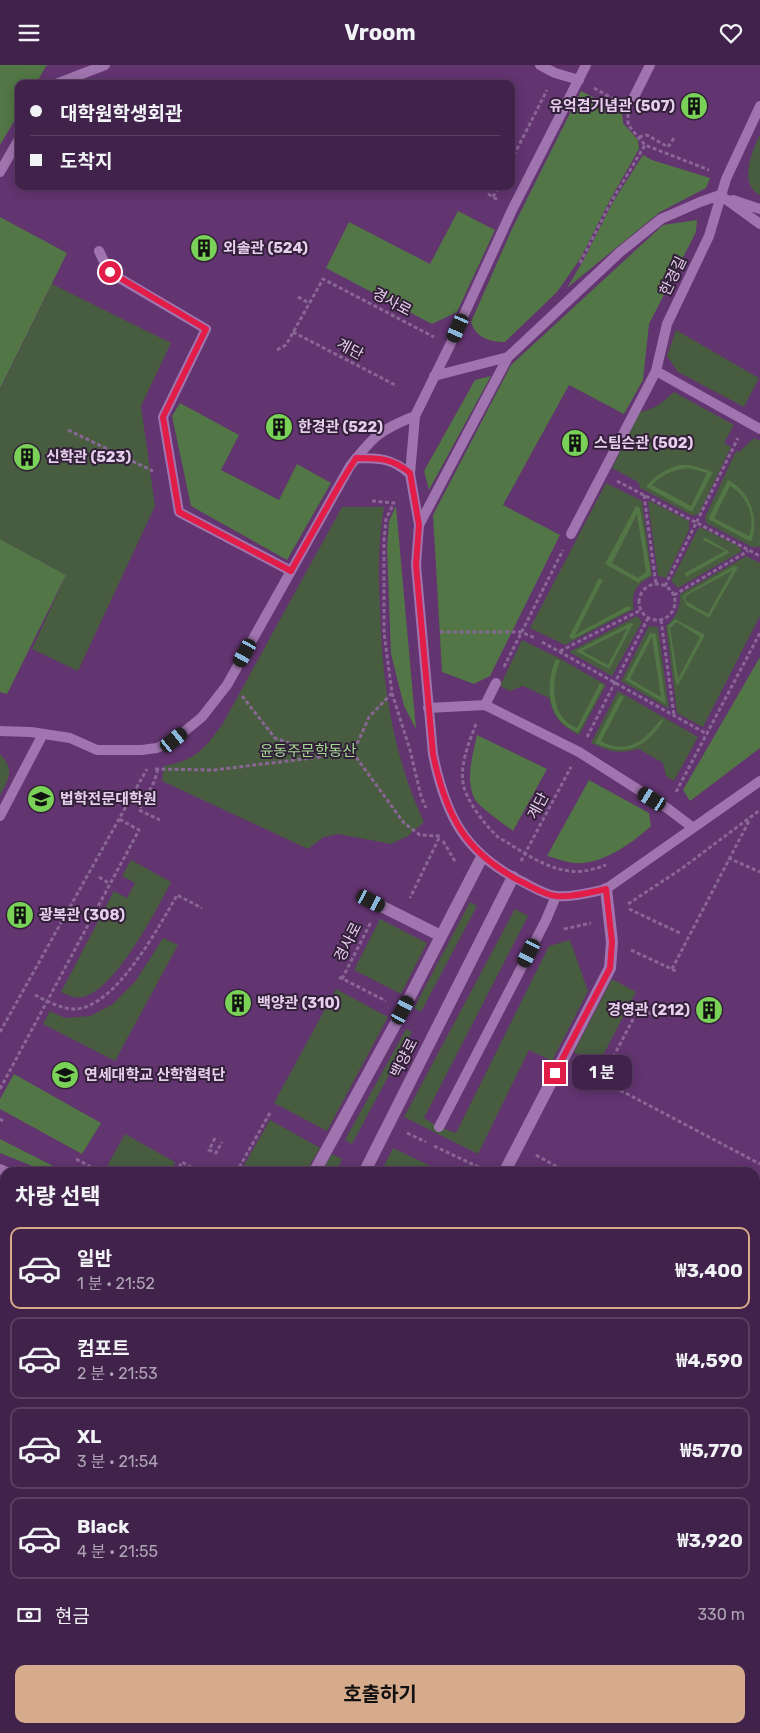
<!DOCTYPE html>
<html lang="ko">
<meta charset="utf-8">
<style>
:root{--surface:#40224a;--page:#472a51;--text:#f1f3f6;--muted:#aea4b5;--line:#593f62;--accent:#d6ab8b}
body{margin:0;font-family:Rubik,"Noto Sans KR",sans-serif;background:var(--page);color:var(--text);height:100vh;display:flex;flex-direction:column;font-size:19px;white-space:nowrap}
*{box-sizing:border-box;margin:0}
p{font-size:16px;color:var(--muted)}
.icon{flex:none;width:28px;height:28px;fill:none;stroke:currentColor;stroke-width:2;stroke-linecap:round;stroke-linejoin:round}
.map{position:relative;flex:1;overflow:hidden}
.side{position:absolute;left:0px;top:1102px;width:760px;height:566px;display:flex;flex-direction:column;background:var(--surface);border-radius:15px 15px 0 0;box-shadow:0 2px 12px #0003,0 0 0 1px var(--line)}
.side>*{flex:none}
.hud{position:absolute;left:15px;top:15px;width:500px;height:110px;border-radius:10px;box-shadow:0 2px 12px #0003,0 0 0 1px var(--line);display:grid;align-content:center;height:110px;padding:0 15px;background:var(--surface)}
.end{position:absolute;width:22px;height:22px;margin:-11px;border:6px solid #e11d48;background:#fff;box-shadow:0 0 0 2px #fff}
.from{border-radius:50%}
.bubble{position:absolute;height:35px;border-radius:10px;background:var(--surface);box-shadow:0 2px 12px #0003,0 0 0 1px var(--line);font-size:16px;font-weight:700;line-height:35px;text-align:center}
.car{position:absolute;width:15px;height:30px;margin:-15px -8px;border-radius:6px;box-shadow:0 0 4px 1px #0007;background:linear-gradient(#222 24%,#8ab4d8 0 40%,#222 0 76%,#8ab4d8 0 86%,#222 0)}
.hud b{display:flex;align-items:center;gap:18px;height:48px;font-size:19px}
.hud b+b{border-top:1px solid var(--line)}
.hud i{width:12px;height:12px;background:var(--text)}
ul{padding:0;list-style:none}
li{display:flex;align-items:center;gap:15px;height:82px;margin:0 10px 8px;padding:0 5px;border:2px solid var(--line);border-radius:10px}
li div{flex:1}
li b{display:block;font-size:19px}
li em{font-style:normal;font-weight:700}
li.on{border-color:var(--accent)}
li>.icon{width:45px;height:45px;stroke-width:1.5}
h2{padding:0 15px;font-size:22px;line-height:60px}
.pay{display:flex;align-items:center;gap:12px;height:55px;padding:0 15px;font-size:19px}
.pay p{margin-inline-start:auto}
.primary-button{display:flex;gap:10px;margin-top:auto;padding:10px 15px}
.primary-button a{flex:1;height:58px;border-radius:10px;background:var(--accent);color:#111;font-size:20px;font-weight:700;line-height:58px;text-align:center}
header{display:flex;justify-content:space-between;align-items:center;height:65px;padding:0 15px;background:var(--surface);font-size:22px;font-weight:700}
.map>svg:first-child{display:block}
.built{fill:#623470;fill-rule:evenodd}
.green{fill:#485c40}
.forest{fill:#527645;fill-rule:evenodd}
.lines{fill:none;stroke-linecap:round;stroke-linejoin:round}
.path{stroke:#896794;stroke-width:3;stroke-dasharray:4 2.5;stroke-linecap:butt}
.lane{stroke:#a074ae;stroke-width:10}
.street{stroke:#a074ae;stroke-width:12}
.route{stroke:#e11d48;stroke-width:6}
.labels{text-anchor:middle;stroke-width:4;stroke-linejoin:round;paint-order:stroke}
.poi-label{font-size:15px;font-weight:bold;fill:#e6ceed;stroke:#322038;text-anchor:start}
.street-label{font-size:15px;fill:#e6ceed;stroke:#322038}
.park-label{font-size:15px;fill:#a3d990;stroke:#322038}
</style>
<header><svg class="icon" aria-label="menu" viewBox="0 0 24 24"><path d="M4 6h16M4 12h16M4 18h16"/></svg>Vroom<svg class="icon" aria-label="heart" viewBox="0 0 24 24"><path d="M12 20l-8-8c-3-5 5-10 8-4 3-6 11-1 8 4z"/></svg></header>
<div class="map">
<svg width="760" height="1668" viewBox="0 0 760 1668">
<rect width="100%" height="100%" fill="#562e63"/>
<!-- built -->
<path class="built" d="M0 0H760V1668H371L373 1664H755V1108H5V1664H232L230 1668H0ZM19 19H511V121H19Z"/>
<!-- green -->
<path class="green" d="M760 70V130C738 119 752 86 760 70Z
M52 219 171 278 141 341 155 441 78 606 32 584 66 510 0 474V325Z
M676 265 759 313 744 342 678 307 667 291Z
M674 327 734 360 724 378 731 382 699 449 693 451 640 423 638 417 612 403 640 347C655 344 663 337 674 327Z
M754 373 760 376V482H752L706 458 705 452 736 386 739 387Z
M606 418 642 436 652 511C638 518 630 527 634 544L565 580 530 563Z
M650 436 689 456V465L666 513 658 511 648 437Z
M342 442H384C378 476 378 510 380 545 382 618 393 691 424 757L408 771 391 779 338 769 324 772 308 784 162 716 164 701C196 695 203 685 222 660Z
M700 462 738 481 742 486 678 523 671 516 698 464Z
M746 491 760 498V551L703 662 677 648 666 561C676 552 681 542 680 529Z
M637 551 642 557 612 611 569 587Z
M649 561 658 562 669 644 621 616Z
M522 575 559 593 606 620 579 670C560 659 555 655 549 633L523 621 510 626 500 621Z
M618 626 698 672 674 716 666 711 663 698 639 684C617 689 611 687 591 678Z
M0 689C15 705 9 713 0 730Z
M131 795 171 817C156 846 115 925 83 932 75 934 68 930 61 927L114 826 127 833 135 818 122 811Z
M470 837 477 841 421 947 414 943Z
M515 844 528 851 424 1053 439 1062 456 1068 549 881 570 875 588 926 552 996 529 985 478 1089 404 1052Z
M380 854 427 878 401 929 354 905Z
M163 873 178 880 115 996 43 959 50 946 65 953 90 951 113 939 135 917Z
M612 914 636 927 598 1000 574 987Z
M336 924 388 952 327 1066 274 1038Z
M406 964 412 967 352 1079 345 1075Z
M270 1055 320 1083 306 1107H240Z
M125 1069 175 1097 170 1107H120L107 1101Z
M393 1083 443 1107H381Z
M332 1089 342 1094 336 1107H322Z
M3 1372 5 1373V1451L0 1448V1377Z
M0 1464 5 1467V1514H0Z
M410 1664H465L472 1668H408Z"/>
<!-- forest -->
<path class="forest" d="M0 0H49L46 1 36 19H19V48L0 80Z
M581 26 622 47 623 58 638 75 639 84 610 135 580 194 557 227 505 277C490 277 476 273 471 257L512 164Z
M643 90 652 95 710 113 706 123 660 147 567 223 583 196 613 137Z
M458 146 495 165 457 247 432 259 326 203 349 157 430 199Z
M0 152 67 188 0 324Z
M697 155 696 167 649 259 643 315 624 349 569 320 503 440 560 470 490 611 474 619 442 607 433 450 511 300 663 160Z
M491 311 429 425 424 406 475 315Z
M180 338 239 370 221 405 279 435 297 399 331 418 287 495 191 441 172 351Z
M679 400H691L713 407 692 447 646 422C654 411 666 404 679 400ZM688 403 707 408 691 441 652 420C662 409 674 405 688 403Z
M728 415C750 426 760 454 751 477L708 454ZM730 421C748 432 756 451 749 471L714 453Z
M396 441 416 664 404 641 391 589 387 484 389 456Z
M636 441 640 443 651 510 641 515 639 518 605 499ZM637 449 646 507 638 513 612 498Z
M704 472 730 487 686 512 685 508 725 486 703 475Z
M0 474 66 510 7 629 0 627Z
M734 501 738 502 709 553 686 540 683 532 685 529ZM733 505 708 549 686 536 685 532 687 530Z
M599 513 603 515 575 570 626 542 630 541 631 544 573 574 569 572Z
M675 554 705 570 678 620 676 619 668 561ZM677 557 700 572 678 614 670 563Z
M630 558 633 559 609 604 576 586ZM627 564 608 600 582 586 626 564Z
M650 568 656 569 666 639 625 615ZM652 572 661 632 630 614Z
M760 592V683L690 736 683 725Z
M556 594 560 596C551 617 550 653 577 663L600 618 604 620 578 668C571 664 564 661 559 654 546 638 548 611 556 594Z
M620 630 624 632 622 636 601 676C627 691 646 675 661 654L664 655C644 684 627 692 595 678Z
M477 670 547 704 513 766C504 759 482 744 476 736 464 716 473 690 477 670Z
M589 715 649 748 651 761C633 778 600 801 574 798 565 797 555 793 547 791Z
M14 1009 101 1058 82 1089 0 1044V1034Z
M0 1074 65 1107H47L0 1088Z
M760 1215V1370L755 1387V1225Z
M755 1466 760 1470V1629L755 1638Z
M688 1664H741L739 1668H690Z"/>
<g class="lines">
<!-- path -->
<path class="path" d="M594 23 617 36
M628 49V60L645 80 709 105
M639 72 647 70 668 82 674 73
M511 96 547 25
M488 129 498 135
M493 132 499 121
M580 198 611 137 645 80
M298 232 309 238
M293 267 397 321
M277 285 286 280 323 214 434 272
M68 365 153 406
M617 416 760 491
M644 430 656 519
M372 436 394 438 386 454 384 475V568L392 628 410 685 421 731 426 743
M639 537a18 18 0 1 1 36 0a18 18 0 1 1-36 0Z
M665 521 738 373
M674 530 748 486
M661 555 674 650
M440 567H521L535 573
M542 577 707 669
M560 586 641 545
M504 602 563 485
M392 628 369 652 353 688 404 758 420 770 440 771 410 833
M242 631 275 673 304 683 319 691
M476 659C469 677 460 699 463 718 465 733 484 759 495 769 499 774 506 776 511 780 529 791 547 803 569 806 582 808 594 804 606 800
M587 672 648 553
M155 704 214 705 353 688
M158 704 154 717 139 745 160 755
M676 727 760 568
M443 776 456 798
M728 793 760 807
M521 796 571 702
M99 812 110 819
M628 839 681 804 760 745
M629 844 682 869
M564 864 591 858
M631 885 678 907
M672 904 749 756
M339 912 386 936
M342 914 371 857
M35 930C47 936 61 944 75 944 115 943 159 862 177 830L202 843
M0 967 147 704
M580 1004 760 1099
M601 1015 639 943 656 951
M0 1024 139 765 119 754
M0 1054 3 1056
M407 1068 426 1077
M215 1073 209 1085 216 1088 222 1077
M434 1081 485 1105
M536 1090 568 1108
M76 1094 93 1103
M90 1108 93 1103 102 1108
M176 1108 182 1097 201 1108
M236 1108 271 1046
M0 1133 5 1136
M0 1157 5 1160
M0 1302 5 1292
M0 1360 5 1350
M755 1439H760
M0 1456 5 1459
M0 1527 5 1526
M0 1621 5 1620
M681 1664 683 1668
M10 1668 13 1664
M150 1668 152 1664
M210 1668 212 1664
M394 1668 396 1664"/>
<!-- lane -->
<path class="lane" d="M540 0 555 8 579 15
M586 0 513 143 450 280 415 351 410 409 419 460 416 500 433 689C445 749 464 788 521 816 531 821 545 830 556 831 571 833 592 827 606 824L760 716
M56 19 105 0
M634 32 650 0
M0 107 19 74
M720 130 760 159
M733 135 760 144
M99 186 109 207 206 264 163 352 179 447 291 506
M656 306 760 364
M434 311 508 292
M356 393C379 393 392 393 410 409
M419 460 508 292 619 188 661 154 700 137 720 130
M571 469 656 306 667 259 709 171 726 114 760 41
M485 640 496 618
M428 643 485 640 579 687 667 743 692 762
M0 666 31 667 70 673 97 685H142L157 683 174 675 202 652 227 620 350 401C373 372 379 365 415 351
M0 751 43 669
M439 1062 546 855 556 831
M0 1104 9 1108"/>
<!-- street -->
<path class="street" d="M371 836 441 871
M314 1108 403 945 482 792
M364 1108 513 812
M504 1108 610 903 612 877 606 824
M70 1668 72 1664"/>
</g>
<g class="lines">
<!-- route -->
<path class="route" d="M110 207 206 264 163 352 179 447 291 506 341 417 356 393C379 393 392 393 410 408L419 460 416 500 433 689C446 752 466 789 524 818 534 823 546 830 556 831 571 833 592 827 606 824L612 877 610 903 555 1008"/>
</g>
<!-- icons -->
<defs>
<g id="building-disc" transform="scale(1.4375)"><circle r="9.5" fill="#7ad157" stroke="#322038"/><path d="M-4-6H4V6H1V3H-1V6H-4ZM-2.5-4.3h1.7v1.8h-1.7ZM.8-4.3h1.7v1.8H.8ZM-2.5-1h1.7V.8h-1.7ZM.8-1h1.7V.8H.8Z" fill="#111"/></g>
<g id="university-disc" transform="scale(1.4375)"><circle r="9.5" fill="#7ad157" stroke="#322038"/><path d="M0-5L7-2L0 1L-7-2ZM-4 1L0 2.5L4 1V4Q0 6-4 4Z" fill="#111"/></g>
</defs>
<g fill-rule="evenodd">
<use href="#building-disc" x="694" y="41"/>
<use href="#building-disc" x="204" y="183"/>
<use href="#building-disc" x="279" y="362"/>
<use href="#building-disc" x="575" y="378"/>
<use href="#building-disc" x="27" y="392"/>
<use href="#university-disc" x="41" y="734"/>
<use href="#building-disc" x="20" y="850"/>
<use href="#building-disc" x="238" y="938"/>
<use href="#building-disc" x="709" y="945"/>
<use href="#university-disc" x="65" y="1010"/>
</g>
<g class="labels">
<!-- poi labels -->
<g class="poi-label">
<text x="675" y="46" text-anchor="end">유억겸기념관 (507)</text>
<text x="223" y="188">외솔관 (524)</text>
<text x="298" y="367">한경관 (522)</text>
<text x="594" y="383">스팀슨관 (502)</text>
<text x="46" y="397">신학관 (523)</text>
<text x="60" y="739">법학전문대학원</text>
<text x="39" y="855">광복관 (308)</text>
<text x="257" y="943">백양관 (310)</text>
<text x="690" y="950" text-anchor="end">경영관 (212)</text>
<text x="84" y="1015">연세대학교 산학협력단</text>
</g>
<!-- street labels -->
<g class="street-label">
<text transform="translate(673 211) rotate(-64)" y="5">한경길</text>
<text transform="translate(392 237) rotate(28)" y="5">경사로</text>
<text transform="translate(350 284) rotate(28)" y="5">계단</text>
<text transform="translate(538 741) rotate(-62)" y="5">계단</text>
<text transform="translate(348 877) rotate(-63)" y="5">경사로</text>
<text transform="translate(404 993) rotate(-63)" y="5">백양로</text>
</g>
<!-- park labels -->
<g class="park-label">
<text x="308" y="691">윤동주문학동산</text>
</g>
</g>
</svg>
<i class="end from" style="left:110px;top:207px"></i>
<i class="end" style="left:555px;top:1008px"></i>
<div class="bubble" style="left:572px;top:990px;width:60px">1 분</div>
<i class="car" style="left:458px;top:263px;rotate:204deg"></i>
<i class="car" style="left:245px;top:588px;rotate:209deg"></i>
<i class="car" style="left:174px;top:675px;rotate:51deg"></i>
<i class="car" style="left:652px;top:734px;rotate:302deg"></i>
<i class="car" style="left:371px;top:836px;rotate:117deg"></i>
<i class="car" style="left:529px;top:888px;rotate:207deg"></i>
<i class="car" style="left:403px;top:945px;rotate:28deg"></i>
<div class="hud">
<b><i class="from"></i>대학원학생회관</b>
<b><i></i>도착지</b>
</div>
<section class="side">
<h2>차량 선택</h2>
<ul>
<li class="on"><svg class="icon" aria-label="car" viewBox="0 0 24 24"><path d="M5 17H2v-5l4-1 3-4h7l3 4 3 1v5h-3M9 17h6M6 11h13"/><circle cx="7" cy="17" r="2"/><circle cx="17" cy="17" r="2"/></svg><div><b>일반</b><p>1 분 · 21:52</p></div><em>₩3,400</em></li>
<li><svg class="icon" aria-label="car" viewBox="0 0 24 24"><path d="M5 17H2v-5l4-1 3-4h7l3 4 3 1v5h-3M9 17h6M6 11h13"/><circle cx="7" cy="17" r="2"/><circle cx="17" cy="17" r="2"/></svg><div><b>컴포트</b><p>2 분 · 21:53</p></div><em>₩4,590</em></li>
<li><svg class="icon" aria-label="car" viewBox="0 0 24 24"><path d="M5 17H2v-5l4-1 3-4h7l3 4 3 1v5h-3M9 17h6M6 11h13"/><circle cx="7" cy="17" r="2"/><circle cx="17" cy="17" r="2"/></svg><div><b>XL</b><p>3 분 · 21:54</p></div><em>₩5,770</em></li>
<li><svg class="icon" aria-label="car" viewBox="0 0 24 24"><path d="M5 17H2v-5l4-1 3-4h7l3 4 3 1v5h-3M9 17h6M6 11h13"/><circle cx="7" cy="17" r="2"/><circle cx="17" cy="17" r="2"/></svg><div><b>Black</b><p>4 분 · 21:55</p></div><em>₩3,920</em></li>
</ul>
<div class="pay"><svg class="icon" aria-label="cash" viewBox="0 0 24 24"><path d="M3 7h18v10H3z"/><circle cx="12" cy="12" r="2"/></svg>현금<p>330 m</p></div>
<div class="primary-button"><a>호출하기</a></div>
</section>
</div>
